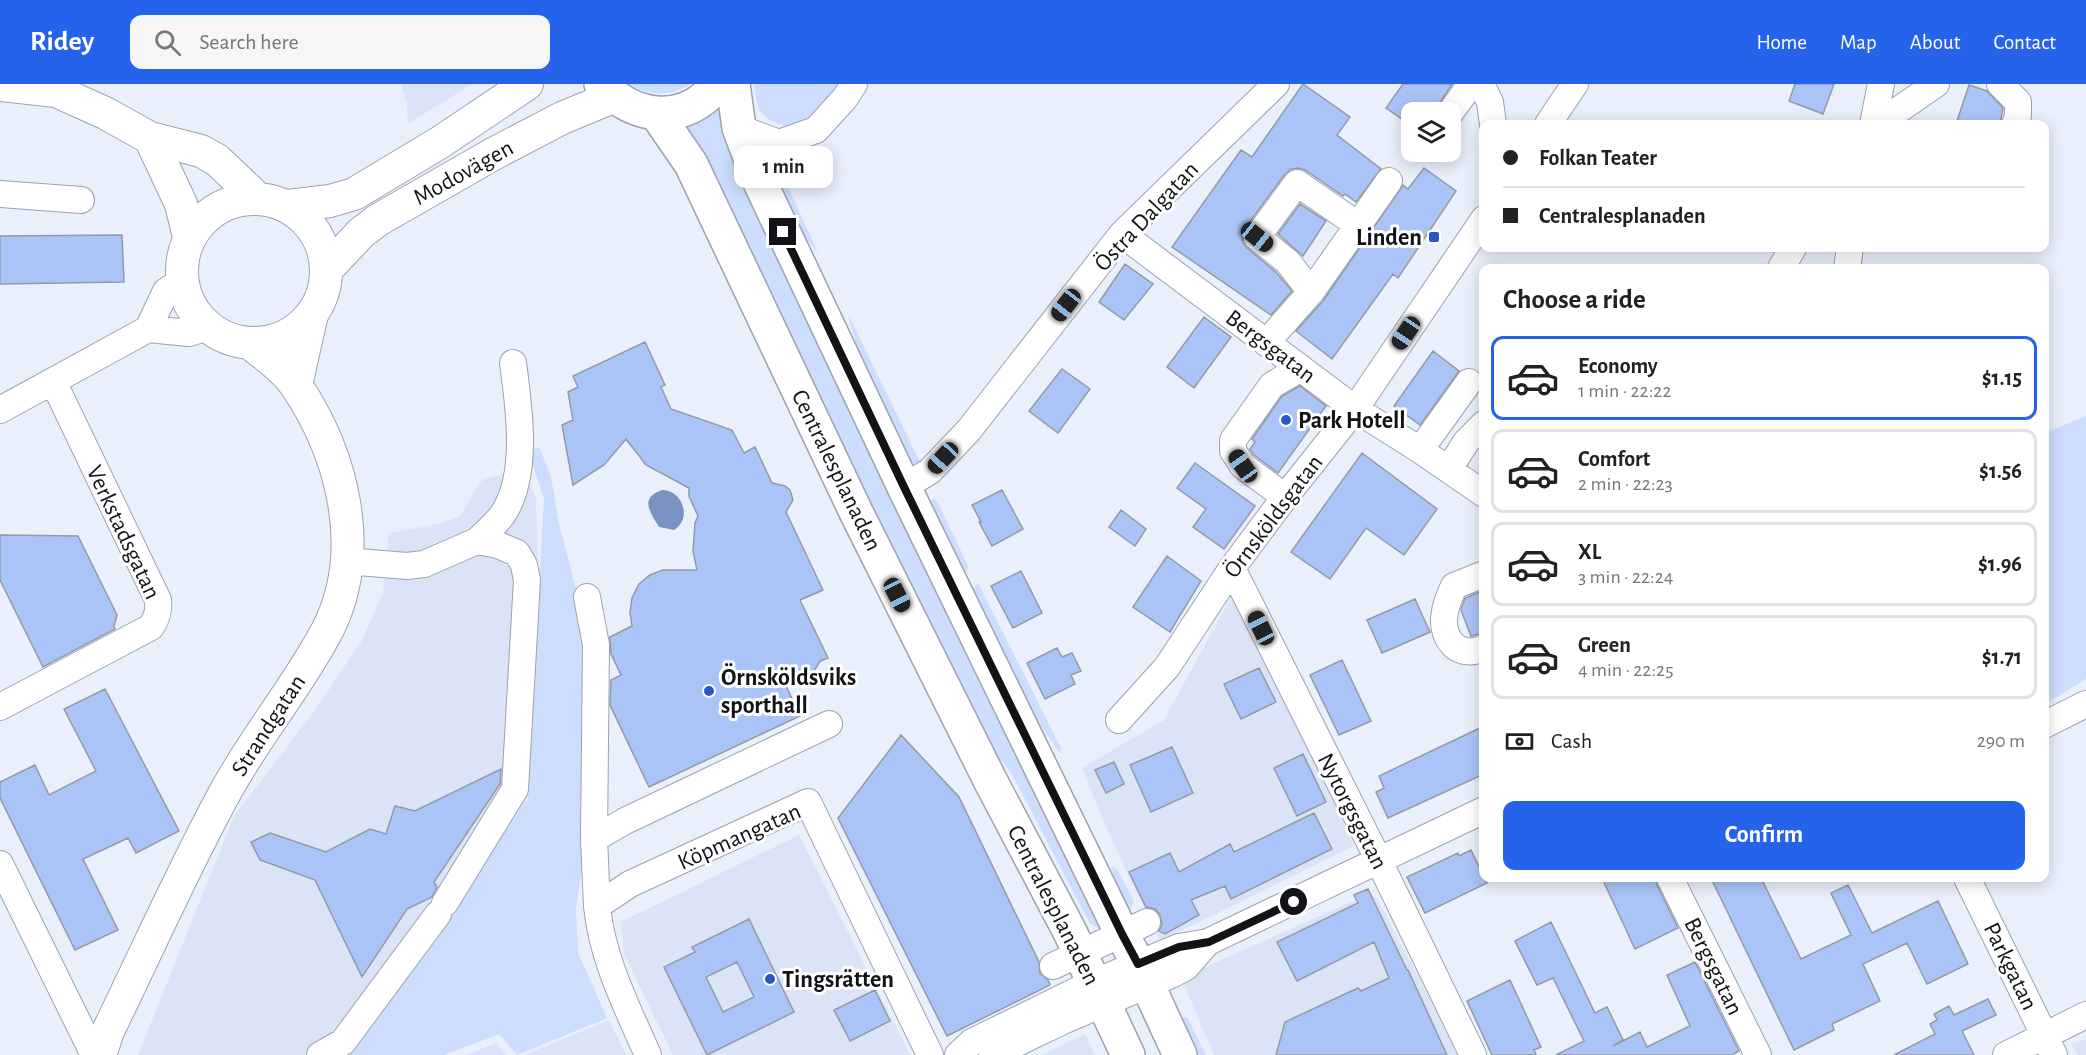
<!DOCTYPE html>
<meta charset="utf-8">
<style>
:root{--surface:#fff;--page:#f6f6f6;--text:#222;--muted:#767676;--line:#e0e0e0;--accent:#2563eb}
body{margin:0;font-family:"Alegreya Sans",sans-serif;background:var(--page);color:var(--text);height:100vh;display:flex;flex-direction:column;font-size:22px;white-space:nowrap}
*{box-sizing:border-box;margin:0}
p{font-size:20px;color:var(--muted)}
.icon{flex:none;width:33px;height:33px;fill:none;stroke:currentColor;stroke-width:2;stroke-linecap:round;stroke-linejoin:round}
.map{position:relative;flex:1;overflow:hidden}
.side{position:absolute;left:1479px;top:180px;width:570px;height:618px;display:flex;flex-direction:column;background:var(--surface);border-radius:12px;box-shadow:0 3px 15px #0003}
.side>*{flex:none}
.guide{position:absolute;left:1479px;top:36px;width:570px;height:132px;border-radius:12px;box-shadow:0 3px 15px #0003;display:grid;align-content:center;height:132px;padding:0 24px;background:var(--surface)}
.fabs{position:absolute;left:1401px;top:18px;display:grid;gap:12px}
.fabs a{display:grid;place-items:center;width:60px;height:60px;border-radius:12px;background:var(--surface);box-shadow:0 3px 15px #0003;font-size:30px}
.end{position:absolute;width:27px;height:27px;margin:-14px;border:8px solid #111317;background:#fff;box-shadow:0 0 0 3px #fff}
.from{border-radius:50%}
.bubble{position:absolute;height:42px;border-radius:12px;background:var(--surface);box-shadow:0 3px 15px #0003;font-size:20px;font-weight:700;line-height:42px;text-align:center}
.car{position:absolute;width:18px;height:36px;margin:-18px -9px;border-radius:8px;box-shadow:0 0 4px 2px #0007;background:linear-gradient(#222 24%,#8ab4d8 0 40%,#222 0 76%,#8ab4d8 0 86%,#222 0)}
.guide b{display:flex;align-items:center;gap:21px;height:57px;font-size:22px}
.guide b+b{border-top:2px solid var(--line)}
.guide i{width:15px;height:15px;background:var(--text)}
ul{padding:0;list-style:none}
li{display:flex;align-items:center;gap:18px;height:84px;margin:0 12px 9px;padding:0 12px;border:3px solid var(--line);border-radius:12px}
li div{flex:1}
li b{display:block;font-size:22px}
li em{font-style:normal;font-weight:700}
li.active{border-color:var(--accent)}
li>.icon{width:54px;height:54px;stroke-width:1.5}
h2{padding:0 24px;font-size:27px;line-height:72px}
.pay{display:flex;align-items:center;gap:15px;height:66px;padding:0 24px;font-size:22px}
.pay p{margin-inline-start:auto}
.primary-button{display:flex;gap:12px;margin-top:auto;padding:12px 24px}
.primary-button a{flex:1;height:69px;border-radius:12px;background:var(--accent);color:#fff;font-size:24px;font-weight:700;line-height:69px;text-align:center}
header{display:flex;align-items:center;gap:36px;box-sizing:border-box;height:84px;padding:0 30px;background:var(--accent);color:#fff}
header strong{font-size:28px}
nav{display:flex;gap:33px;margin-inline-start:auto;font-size:21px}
.search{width:420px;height:54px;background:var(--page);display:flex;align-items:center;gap:15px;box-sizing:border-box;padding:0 21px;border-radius:12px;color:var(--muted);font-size:22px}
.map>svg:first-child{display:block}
.built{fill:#dbe4f6}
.green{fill:#ccddfd}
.water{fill:#7b93c3}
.building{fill:#abc4f7;stroke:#949aa4;stroke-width:1.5;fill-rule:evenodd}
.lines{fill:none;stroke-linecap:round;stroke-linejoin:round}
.minor-casing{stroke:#9da2ad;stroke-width:28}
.major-casing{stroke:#9da2ad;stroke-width:34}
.highway-casing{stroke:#9da2ad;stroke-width:36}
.minor{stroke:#fff;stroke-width:26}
.major{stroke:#fff;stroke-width:32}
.highway{stroke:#fff;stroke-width:33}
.route{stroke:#111317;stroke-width:8}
.poi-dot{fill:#2957c6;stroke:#fff;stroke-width:2}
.labels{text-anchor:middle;stroke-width:6;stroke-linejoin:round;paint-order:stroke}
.street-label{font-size:24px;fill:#111317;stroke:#fff}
.poi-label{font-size:24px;font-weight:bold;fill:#111317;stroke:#fff;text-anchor:start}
</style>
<header>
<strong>Ridey</strong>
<div class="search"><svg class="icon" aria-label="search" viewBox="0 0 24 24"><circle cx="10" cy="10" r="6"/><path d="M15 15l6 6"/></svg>Search here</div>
<nav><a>Home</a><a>Map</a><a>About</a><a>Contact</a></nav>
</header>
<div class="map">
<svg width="2086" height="971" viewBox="0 0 2086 971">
<rect width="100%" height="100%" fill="#e9effb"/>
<!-- built -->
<path class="built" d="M401 0H472L408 40 407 20Z
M523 385 536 415 539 553 526 720 415 889 346 971H138L234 732 316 625 361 558 383 509 389 449 439 440 460 432 482 396Z
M1235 506 1354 762 1160 857 1109 750 1082 684 1164 636Z
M799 751 910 971H673L624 870 621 838Z
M1366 811 1377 814 1459 971H1214L1181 894Z
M609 936 626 971H524Z
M1085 950 1095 971H1042Z
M2086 955V971H2077L2072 961Z
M497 959 506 971H465Z"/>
<!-- green -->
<path class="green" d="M627 0H690C670 14 648 11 627 0Z
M754 0H839L819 26 793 44C764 37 757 31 754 0Z
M719 19 723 50 729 67 1099 833 1102 842 1099 845 1089 838 1013 692 980 647 675 41Z
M764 69 774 72 818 169 787 130Z
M848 230 921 380 908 379 862 283Z
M2086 332V595L2045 620V349Z
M539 363 551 393 559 440 584 536 582 786 576 824 578 869 607 934 517 971 499 950 445 971H344L527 718 544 414 528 367Z
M933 414 938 419 969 484 964 492 929 423Z
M978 499 1061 664 1060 669 1029 626 971 508Z
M1111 782 1117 785 1134 817 1130 827H1126L1118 809Z
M1176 933H1187L1206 971H1194Z"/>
<!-- water -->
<path class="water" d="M662 406C682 406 693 434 674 446L659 443C650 428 639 414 662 406Z"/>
<!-- building -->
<path class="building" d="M1303 0 1350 33 1337 51 1381 85 1356 118 1345 110 1343 112 1305 86 1299 84 1291 85 1285 90 1245 144 1242 152 1243 159 1247 164 1277 189 1292 207 1271 231 1172 163 1241 66 1252 73Z
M1403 0H1452L1434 28H1412V42L1386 24Z
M1795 0H1834L1823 30 1789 17Z
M1969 1 1987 7 2003 24 2000 40H1956Z
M1424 84 1456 107 1398 194 1393 190 1332 275 1296 247 1323 217 1403 101 1408 105Z
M1300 120 1326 137 1303 172 1278 150Z
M122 151 124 198 0 200V152Z
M1125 180 1153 200 1124 236 1099 218Z
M1204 233 1231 253 1194 304 1167 283Z
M645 258 665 301 661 303 671 325 732 346 744 369 755 363 772 399 785 402 790 406 793 416 786 428 823 506 800 516 828 574 820 577 813 589 782 593 800 632 649 703 610 621 611 596 621 591 611 570 610 553 632 542 630 529 632 514 639 500 650 491 663 486H697L693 467 695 439 698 432 689 412V404L646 381 626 355 604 381 573 401 562 341 573 336 568 308 578 303 573 292Z
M1433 267 1459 287 1420 341 1394 322Z
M1062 285 1090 305 1058 349 1029 327Z
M1300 302 1326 322 1278 389 1254 371 1250 365 1255 358 1252 355 1282 312Z
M1362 369 1437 425 1404 471 1366 444 1330 495 1291 468Z
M1195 379 1255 422 1224 465 1193 443 1206 425 1177 404Z
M1002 406 1023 445 992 462 979 438H981L972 421Z
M1121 426 1146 445 1135 462 1109 443Z
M0 451 78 452 117 531 114 542 115 545 43 583 0 496Z
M1167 472 1201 497 1170 548 1133 523Z
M1021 487 1042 529 1013 544 991 502Z
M1484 506V549L1471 552 1461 526 1465 514Z
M1415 515 1430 548 1382 569 1367 536Z
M1057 564 1062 573 1072 569 1081 587 1071 591 1075 600 1045 615 1027 579Z
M1342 576 1371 637 1339 651 1310 591Z
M1259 584 1276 618 1241 635 1224 600Z
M105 605 179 747 136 769 128 754 83 775 118 846 75 866 0 714V698L35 681 49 711 96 687 64 625Z
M1484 642V690L1388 734 1376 708 1384 704 1379 692Z
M901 651 959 713 1039 878 1040 889 1048 896 1050 901 947 952 838 734Z
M1172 663 1193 709 1151 728 1130 681Z
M1303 670 1326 718 1297 732 1274 684Z
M1114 678 1124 700 1106 709 1095 686Z
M501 685 500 700 434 798 437 803 432 813 407 825 362 893 315 796 260 776 251 758 270 749 326 768 370 745 386 750 395 722 415 727Z
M1314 729 1332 765 1231 815 1225 802 1191 816 1199 831 1165 850 1159 847 1162 840 1160 831 1155 825 1146 823 1129 788 1170 769 1179 788 1230 760 1234 768Z
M1471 766 1487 799 1425 829 1407 793 1458 769 1459 772Z
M1602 794H1655L1657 801 1678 844 1635 865Z
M1711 794H1761L1801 875 1851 851 1831 809 1848 801 1872 849 1938 817 1968 880 1927 900 1907 859 1863 880 1880 917 1832 940 1834 946 1794 966Z
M1368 805 1407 886H1408L1447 971H1276L1285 938 1358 904 1361 907 1389 894 1374 858 1297 897 1277 858 1358 819 1354 811Z
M749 835 794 928 707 971 664 883 695 868 692 863ZM737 878 754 913 723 928 706 893Z
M1551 838 1595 929 1607 923 1623 956 1613 962 1640 948 1647 963 1690 942 1667 891 1695 878 1739 967 1732 971H1556L1584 957 1553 894 1537 901 1515 857Z
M1510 896 1541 963 1534 966 1536 971H1492L1467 917Z
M875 906 890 937 850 957 834 926Z
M1988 915 1996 931 1962 947 1974 971H1894L1935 950 1930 940 1937 936 1934 930 1949 922 1954 931Z"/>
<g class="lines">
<!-- minor casing -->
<g class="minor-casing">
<path id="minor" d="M1481 0 1490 18 1493 40
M2000 0 2018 18V32L2015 40
M1450 29 1471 0
M1548 40 1575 0
M1873 40 1881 0
M1878 40 1936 0
M739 44 779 59 816 46 845 14 854 0
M0 110 81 116
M1122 150 1355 325 1420 366 1484 410
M1781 184 1793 164
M1847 184 1850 164
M1311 208 1288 178 1257 153 1297 99 1358 141
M148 245 166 207 182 197
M148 245 189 249 208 243
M1266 259 1311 208 1389 97
M0 326 148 245
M1420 366 1469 298
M1449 385 1466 358 1484 340
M904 403 930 387 969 346 1122 150 1276 0
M1285 413 1243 382 1233 367V356L1272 301 1301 284
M477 457C486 448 496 440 503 430 529 391 519 323 513 279
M346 477 407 482 424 480 477 457 498 461 517 469 524 481 527 496 515 705 445 819
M1232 484 1379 777 1473 971
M1484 490 1454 502C1449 513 1445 522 1444 534 1443 558 1460 575 1484 564
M587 513 596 561 594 755 597 822
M0 623 151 543C157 534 159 527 158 516L53 297
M1119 636 1167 583 1232 484 1285 413 1355 325 1484 135
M2044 641 2086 620
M594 755 625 737 829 640
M0 780 94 971
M1670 794 1758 971
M1967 794 2054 971
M1053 882 1147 838
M320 971 343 958 438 830
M648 971C627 923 602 875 597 822L630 800 808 718 930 971
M958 971 972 958 1086 902 1138 880 1179 863 1208 858 1484 726
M992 971 1065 936 1173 890 1186 883 1208 858
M2006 971 2086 931"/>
</g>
<!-- major casing -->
<g class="major-casing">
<path id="major" d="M0 1 56 7 105 29 150 54 201 67 217 76 257 114
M150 54 181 120 189 153
M182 187a72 72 0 1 1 144 0a72 72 0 1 1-144 0Z
M288 122 330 117 354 110 439 59 527 0
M327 185 361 149 378 136 495 69 562 34 613 13
M296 301 312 230
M100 971 108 947C146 869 181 790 222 714 253 655 297 604 328 545 367 467 343 372 297 303 286 286 266 272 251 260"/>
</g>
<!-- highway casing -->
<g class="highway-casing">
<path id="highway" d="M601 0C635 36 685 42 718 0
M733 0 739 44 757 92 904 403 1122 850 1138 880 1180 971
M656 29 691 80 856 428 991 698 1070 848 1128 971"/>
</g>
<!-- minor -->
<use href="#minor" class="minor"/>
<!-- major -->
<use href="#major" class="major"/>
<!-- highway -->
<use href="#highway" class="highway"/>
</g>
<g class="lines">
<!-- route -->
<path class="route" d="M783 148 904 403 1122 850 1138 880 1179 863 1209 858 1294 818"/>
</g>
<!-- markers -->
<g class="poi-dot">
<rect x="1428" y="147" width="12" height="12" rx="3"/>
<circle cx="1286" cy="336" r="6"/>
<circle cx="709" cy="607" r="6"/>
<circle cx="770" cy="895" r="6"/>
</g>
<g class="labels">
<!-- street labels -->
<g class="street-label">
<text transform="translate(463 88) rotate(-29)" y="8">Modovägen</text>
<text transform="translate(1146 132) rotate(-47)" y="8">Östra Dalgatan</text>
<text transform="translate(1271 262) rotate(37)" y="8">Bergsgatan</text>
<text transform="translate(837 386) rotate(64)" y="8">Centralesplanaden</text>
<text transform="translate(1273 432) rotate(-53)" y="8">Örnsköldsgatan</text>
<text transform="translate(124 448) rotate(65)" y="8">Verkstadsgatan</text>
<text transform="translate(268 641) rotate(-57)" y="8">Strandgatan</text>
<text transform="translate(1353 727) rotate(63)" y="8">Nytorgsgatan</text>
<text transform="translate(739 752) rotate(-24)" y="8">Köpmangatan</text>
<text transform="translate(1054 821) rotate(63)" y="8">Centralesplanaden</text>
<text transform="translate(1714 882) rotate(64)" y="8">Bergsgatan</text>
<text transform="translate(2011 882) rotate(64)" y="8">Parkgatan</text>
</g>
<!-- poi labels -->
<g class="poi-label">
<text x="1422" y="161" text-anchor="end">Linden</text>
<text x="1298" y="344">Park Hotell</text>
<text x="721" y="601">Örnsköldsviks<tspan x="721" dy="28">sporthall</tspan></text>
<text x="782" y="903">Tingsrätten</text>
</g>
</g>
</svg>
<div class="fabs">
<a><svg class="icon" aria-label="layers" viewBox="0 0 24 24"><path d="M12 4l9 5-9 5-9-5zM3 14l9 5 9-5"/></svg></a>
</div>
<i class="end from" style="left:1294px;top:818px"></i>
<i class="end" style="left:783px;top:148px"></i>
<div class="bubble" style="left:734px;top:62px;width:99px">1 min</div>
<i class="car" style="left:1257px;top:153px;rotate:129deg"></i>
<i class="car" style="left:1066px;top:221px;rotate:218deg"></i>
<i class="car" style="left:1406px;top:249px;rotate:214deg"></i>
<i class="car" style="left:943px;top:374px;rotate:223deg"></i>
<i class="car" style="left:1243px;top:382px;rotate:325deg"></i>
<i class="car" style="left:897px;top:511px;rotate:153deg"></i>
<i class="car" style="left:1261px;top:544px;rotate:334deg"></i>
<div class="guide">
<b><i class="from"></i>Folkan Teater</b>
<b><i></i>Centralesplanaden</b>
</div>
<section class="side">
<h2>Choose a ride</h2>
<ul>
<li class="active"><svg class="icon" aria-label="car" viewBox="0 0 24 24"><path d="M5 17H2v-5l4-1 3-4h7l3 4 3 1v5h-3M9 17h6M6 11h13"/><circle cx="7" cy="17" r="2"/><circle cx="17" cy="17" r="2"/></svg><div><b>Economy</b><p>1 min · 22:22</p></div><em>$1.15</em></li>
<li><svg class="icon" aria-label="car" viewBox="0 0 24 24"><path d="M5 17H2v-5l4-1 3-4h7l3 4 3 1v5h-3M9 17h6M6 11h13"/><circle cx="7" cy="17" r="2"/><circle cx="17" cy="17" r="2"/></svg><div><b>Comfort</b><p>2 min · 22:23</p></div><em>$1.56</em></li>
<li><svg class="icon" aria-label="car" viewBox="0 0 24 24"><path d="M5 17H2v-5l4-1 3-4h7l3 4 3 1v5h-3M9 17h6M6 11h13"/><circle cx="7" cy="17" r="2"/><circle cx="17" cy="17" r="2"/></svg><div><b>XL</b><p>3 min · 22:24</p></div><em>$1.96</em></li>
<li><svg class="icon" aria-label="car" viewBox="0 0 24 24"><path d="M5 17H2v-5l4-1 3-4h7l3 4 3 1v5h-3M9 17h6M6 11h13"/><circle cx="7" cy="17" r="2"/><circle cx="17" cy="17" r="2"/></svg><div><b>Green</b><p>4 min · 22:25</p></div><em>$1.71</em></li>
</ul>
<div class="pay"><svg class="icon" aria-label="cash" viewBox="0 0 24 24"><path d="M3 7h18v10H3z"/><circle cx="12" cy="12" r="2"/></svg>Cash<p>290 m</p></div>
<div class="primary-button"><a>Confirm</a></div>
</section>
</div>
